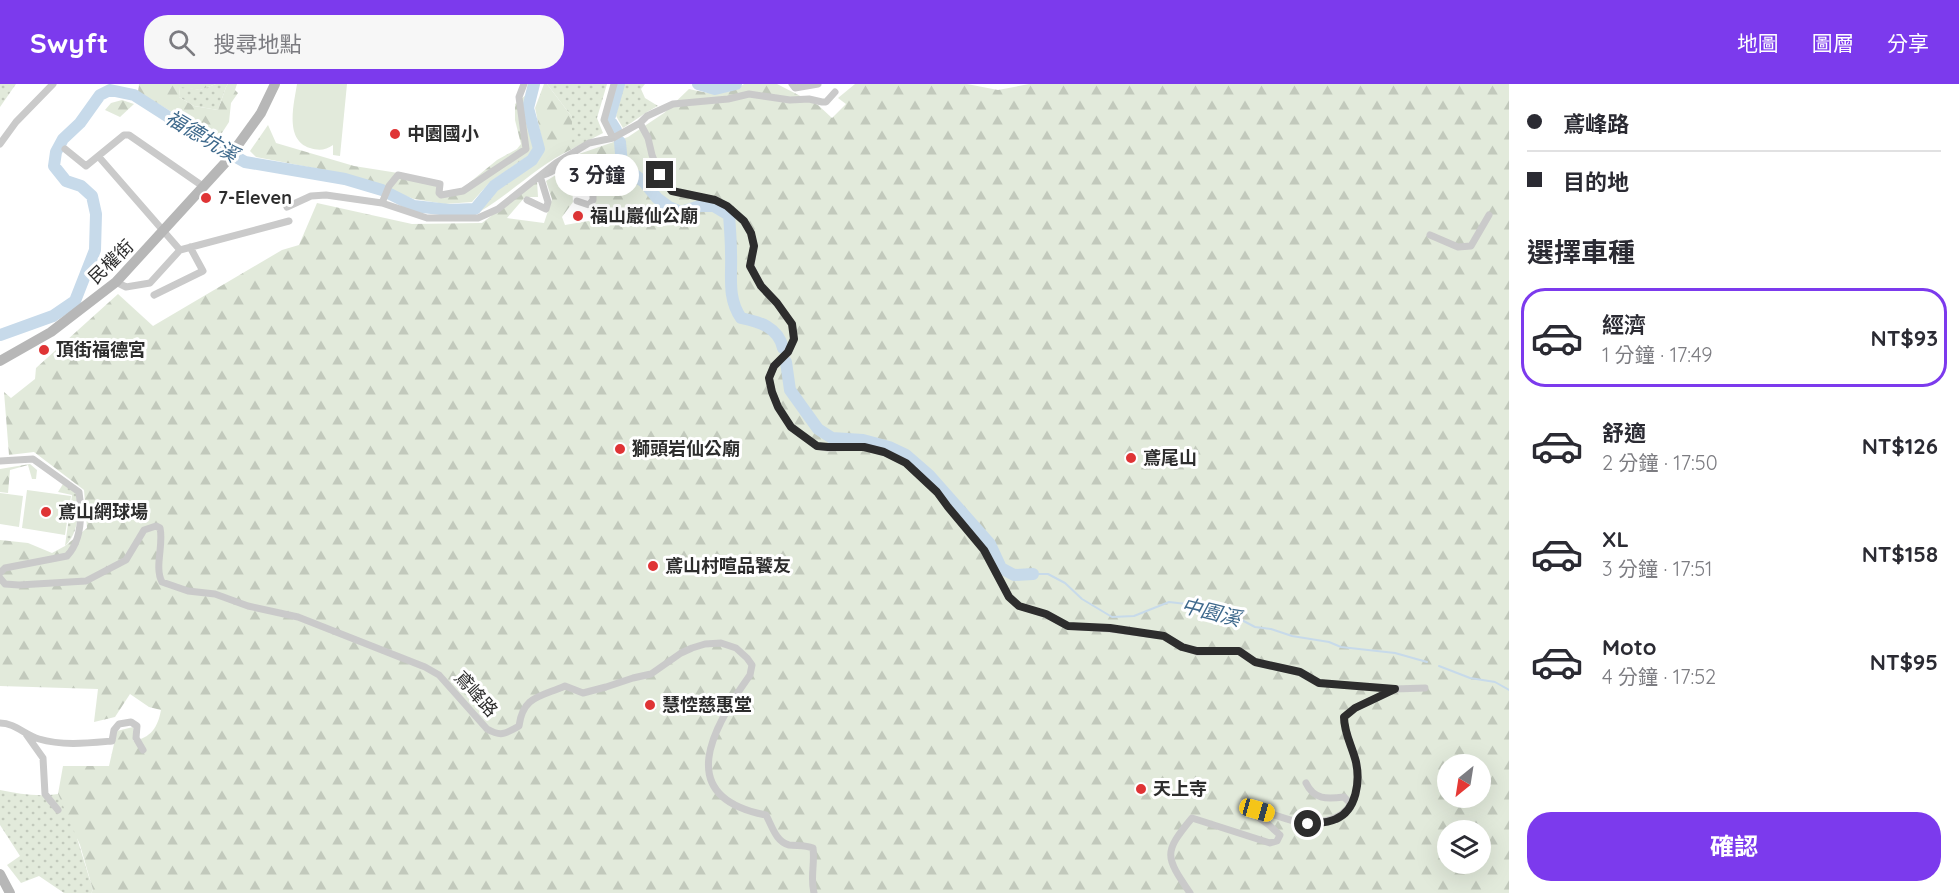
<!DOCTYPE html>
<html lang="zh-TW">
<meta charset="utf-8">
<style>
:root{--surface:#fff;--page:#f7f7f7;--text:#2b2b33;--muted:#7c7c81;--line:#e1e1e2;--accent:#7c3aed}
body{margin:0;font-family:Quicksand,"Noto Sans TC",sans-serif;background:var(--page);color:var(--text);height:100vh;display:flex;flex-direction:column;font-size:22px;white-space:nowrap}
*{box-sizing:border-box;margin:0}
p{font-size:20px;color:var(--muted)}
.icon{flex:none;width:33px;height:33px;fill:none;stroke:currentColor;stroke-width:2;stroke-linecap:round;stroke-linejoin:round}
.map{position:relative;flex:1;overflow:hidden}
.sheet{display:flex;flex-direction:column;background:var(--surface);width:450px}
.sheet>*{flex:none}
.guide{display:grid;align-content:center;height:132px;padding:0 18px;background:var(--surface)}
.needle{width:39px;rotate:210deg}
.fabs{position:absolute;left:1437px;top:670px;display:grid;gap:12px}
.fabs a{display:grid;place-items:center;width:54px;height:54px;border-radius:50%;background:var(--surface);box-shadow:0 6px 24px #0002;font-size:30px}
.end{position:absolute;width:27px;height:27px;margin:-14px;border:8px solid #2d2d2d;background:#fff;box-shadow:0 0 0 3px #fff}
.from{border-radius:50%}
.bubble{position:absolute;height:42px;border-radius:21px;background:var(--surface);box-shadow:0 6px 24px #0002;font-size:20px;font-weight:700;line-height:42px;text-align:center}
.car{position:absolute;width:18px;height:36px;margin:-18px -9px;border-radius:8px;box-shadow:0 0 4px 2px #0007;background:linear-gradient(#f5c518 24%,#345 0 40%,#f5c518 0 76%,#345 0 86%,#f5c518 0)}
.guide b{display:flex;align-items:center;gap:21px;height:57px;font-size:22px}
.guide b+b{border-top:2px solid var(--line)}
.guide i{width:15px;height:15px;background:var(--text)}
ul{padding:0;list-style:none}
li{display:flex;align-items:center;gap:18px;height:99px;margin:0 12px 9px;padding:0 6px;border:3px solid transparent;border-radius:24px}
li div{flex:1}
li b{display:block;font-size:22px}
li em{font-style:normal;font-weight:700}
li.active{border-color:var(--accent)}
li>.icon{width:54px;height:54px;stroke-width:1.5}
h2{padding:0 18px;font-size:27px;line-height:72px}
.button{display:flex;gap:12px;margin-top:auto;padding:12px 18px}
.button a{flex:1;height:69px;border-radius:24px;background:var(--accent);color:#fff;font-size:24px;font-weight:700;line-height:69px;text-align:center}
header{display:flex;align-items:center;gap:36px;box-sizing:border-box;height:84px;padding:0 30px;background:var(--accent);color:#fff}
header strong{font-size:28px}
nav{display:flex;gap:33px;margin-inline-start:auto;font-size:21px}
.search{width:420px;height:54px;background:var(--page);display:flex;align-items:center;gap:15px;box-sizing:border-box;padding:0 21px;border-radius:24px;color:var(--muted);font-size:22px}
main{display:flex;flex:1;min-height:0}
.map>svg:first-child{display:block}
.grass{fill:url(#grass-dots)}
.forest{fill:url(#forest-firs);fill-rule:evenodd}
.pitch{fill:#e2eadb}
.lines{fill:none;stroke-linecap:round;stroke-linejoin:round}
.stream{stroke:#c7daea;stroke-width:2}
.river{stroke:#c7daea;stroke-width:12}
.street{stroke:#cacaca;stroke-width:7}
.secondary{stroke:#b7b7b7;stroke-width:10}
.route{stroke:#2d2d2d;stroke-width:8}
.poi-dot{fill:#df3435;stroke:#fff;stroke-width:2}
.labels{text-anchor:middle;stroke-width:6;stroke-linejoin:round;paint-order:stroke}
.poi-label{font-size:18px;font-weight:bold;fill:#2d2d2d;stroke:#fff;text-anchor:start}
.street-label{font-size:18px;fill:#2d2d2d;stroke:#fff}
.water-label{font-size:20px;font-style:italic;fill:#3e698c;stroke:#fff}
</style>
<header>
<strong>Swyft</strong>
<div class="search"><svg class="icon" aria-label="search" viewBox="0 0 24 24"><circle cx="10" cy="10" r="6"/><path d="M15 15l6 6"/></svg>搜尋地點</div>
<nav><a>地圖</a><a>圖層</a><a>分享</a></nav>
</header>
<main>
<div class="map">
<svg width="1509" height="809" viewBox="0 0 1509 809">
<defs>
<pattern id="grass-dots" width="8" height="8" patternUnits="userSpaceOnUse" patternTransform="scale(1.5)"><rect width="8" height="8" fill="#e2eadb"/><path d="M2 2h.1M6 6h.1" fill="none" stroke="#c2c9bc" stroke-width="1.8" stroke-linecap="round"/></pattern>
<pattern id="forest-firs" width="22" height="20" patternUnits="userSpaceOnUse" patternTransform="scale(1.5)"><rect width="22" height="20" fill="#e2eadb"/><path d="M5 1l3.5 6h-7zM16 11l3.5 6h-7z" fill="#c2c9bc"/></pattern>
</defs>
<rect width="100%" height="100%" fill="#fff"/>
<!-- grass -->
<path class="grass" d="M0 0H16L0 23Z
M216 0H228L226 3 218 26 194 22 179 13 180 2 200 6Z
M547 0H607L597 34 603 49 572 65V33Z
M623 0H645L641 5 645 14 658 22C645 28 635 37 623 44L616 32Z
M63 400 76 409C79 428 79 449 65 462L72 411 58 408Z
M0 706C20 710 38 713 58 710L89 770 77 754 93 806 91 809H64L39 792 21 799 7 781 20 772 0 741Z"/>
<!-- forest -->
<path class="forest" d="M139 0H216L200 6 180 3 179 13 194 22 218 26 226 3 228 0H237L235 6 238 9 231 19 229 38 218 55 138 8Z
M544 0H547L572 33V65C538 81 512 109 479 128L497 106 534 80 544 66 535 24Z
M744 0H777L818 21 832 34 846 20 838 14 855 0H967L998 6 1029 0H1509V809H91L93 806 80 761 58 710 63 682H109L117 647 133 643V657C151 654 158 643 161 626L149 623 130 610 115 633 94 638 98 605 0 602V456L28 459 52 469 65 462 87 444 84 406 34 368 9 371 4 308 11 314 35 295 36 284 118 210 153 242 282 166 299 161 317 119 412 140 482 139 537 97 538 113H525L507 134 544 139 552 115 546 97 564 86H571L573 118 562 133 565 141 594 136 596 107 582 96V84L576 71 628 53 664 29 689 5C708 10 728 12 744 0ZM1448 681H1480V714H1448ZM1448 747H1480V780H1448Z
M527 10 524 25 534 64 528 72 490 98 472 118 445 120 414 115 350 91 256 73 250 67 268 41 276 59 354 82 398 89 442 99V108L463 104 497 76 517 65 521 60 515 36V20Z
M122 16 134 20 120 33 105 26 111 19Z
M30 380 37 386 36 395H32L28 381 10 386 8 409 0 408V385Z"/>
<!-- pitch -->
<path class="pitch" d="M297 0H347L340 72 333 71V61C326 66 319 67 310 64 284 56 294 20 297 0Z
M27 406 71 412 65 451 22 444Z
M0 409 23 412 19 443 0 440Z"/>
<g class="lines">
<!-- stream -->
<path class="stream" d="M1033 490H1048L1065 499 1082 515 1112 533 1134 532 1169 518 1195 521 1206 527 1236 533 1255 543 1271 545 1292 552 1329 558 1341 563 1395 569 1427 578
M1439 582 1470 594 1495 598 1509 606"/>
<!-- river -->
<path class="river" d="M698 0 715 5 736 0
M616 46 609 35 619 0
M620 58 622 81 644 98 657 114 669 123 681 128 700 122H714L729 131C730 144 731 156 731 169 732 192 727 214 741 234 760 238 778 243 783 264
M0 251 53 232 75 217 95 166 96 130 92 112 81 102 66 97 54 82 56 68 63 55 80 39 100 11 110 6 134 11 192 48 245 78 345 95 382 106 414 122 449 126 475 125 494 102 532 76 539 65 528 24 534 0
M786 278 790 306 818 345 832 354 863 356 889 363 906 371 929 391 990 460 1001 484 1014 491 1033 490"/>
<!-- street -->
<path class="street" d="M792 0 795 4 818 0
M640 39 648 54 652 71 660 91 672 107 715 116 727 122 744 137 751 149 754 162 751 182 761 202 777 219 792 240 794 255 788 269 774 282 769 294 772 308 778 323 791 343 817 362 828 364 864 363 884 368 906 379 937 408 948 423 984 466 1009 513 1019 522 1045 530 1068 542 1110 545 1164 552 1183 563 1197 568 1239 567 1255 578 1300 588 1319 599 1395 605 1425 604
M613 54 640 39 647 32 673 20 728 15 749 10 790 16 809 15 822 18H826L835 8
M0 60 16 38 53 0
M65 65 86 82 124 51H129L204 103
M99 73 180 166 289 137
M527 116 546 125 548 118 540 92C555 89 560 79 576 78L579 85 578 97 593 110V116L589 121 577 117
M382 119 389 102 398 91 440 100 439 109 441 111 463 107 526 65 519 13 524 0
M287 123 311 112 326 111 382 119 427 134H478L498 125 556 79 589 59 613 54 604 36 614 0
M1430 151 1458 163 1471 162 1489 131
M116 198 126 203 150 199 180 166
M154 211 203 187 190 163
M0 377 33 375 79 408C82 429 82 456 67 472L5 484 0 489
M0 494 5 500 19 501 86 497 126 476 144 446 156 442 160 444C164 461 154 483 162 498L188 507 215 510 248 522 298 533 425 583 439 591 487 645C501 653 505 650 519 642 523 612 540 613 565 602L583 609 606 603 633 594 651 590 681 569 692 564 705 560 721 559 736 564 747 574 752 581 750 591C713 643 672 713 766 731 772 742 776 758 789 761 798 762 805 761 813 764 815 780 810 794 814 809
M0 639C15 639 25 651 39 655 62 662 89 659 112 657L114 646 119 640 131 638 137 642 136 654 143 666
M26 650 43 674 45 710 58 726
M1306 699C1314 716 1327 715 1344 713L1351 720
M1190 809C1165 772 1163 769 1192 734L1270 759 1277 757 1280 751 1269 741 1255 731 1258 726C1273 730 1290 737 1306 740 1312 741 1319 738 1324 737 1354 732 1362 704 1356 677 1352 662 1344 649 1344 633L1355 624 1395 605"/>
<!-- secondary -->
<path class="secondary" d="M0 277 51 248 116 198 225 79 261 29 275 0
M0 790 10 809"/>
</g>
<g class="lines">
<!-- route -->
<path class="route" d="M660 91 672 107 715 116 727 122 744 137 751 149 754 162 750 182 761 202 777 219 792 240 794 255 788 268 774 282 769 294 772 308 778 323 791 343 817 362 828 363H864L884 368 906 379 937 408 948 423 984 466 1009 513 1019 522 1046 530 1068 542 1110 544 1164 552 1182 563 1197 567H1239L1255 578 1300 588 1319 599 1395 605 1355 624 1344 633C1344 649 1352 662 1356 678 1360 697 1357 726 1336 735 1328 739 1317 739 1308 740"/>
</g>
<!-- markers -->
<g class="poi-dot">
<circle cx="395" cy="50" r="6"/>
<circle cx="206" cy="114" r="6"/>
<circle cx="578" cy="132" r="6"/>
<circle cx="44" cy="266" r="6"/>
<circle cx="620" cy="365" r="6"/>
<circle cx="1131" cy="374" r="6"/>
<circle cx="46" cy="428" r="6"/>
<circle cx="653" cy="482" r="6"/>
<circle cx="650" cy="621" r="6"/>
<circle cx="1141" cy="705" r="6"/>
</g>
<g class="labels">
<!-- poi labels -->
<g class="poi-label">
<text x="407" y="56">中園國小</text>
<text x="218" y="120">7-Eleven</text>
<text x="590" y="138">福山巖仙公廟</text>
<text x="56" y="272">頂街福德宮</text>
<text x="632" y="371">獅頭岩仙公廟</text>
<text x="1143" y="380">鳶尾山</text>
<text x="58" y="434">鳶山網球場</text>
<text x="665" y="488">鳶山村喧品饕友</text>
<text x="662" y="627">慧悾慈惠堂</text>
<text x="1153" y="711">天上寺</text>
</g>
<!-- street labels -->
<g class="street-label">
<text transform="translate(111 178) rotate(-44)" y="6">民權街</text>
<text transform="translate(476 610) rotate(48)" y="6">鳶峰路</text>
</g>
<!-- water labels -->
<g class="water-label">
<text transform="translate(202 52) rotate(31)" y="7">福德坑溪</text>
<text transform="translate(1211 528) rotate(14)" y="7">中園溪</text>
</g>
</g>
</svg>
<div class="fabs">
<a><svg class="needle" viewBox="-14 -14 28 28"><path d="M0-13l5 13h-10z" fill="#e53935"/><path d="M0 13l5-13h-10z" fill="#7c7c81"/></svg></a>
<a><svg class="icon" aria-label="layers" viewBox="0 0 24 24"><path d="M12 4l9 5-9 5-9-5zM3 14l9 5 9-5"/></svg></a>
</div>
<i class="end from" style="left:1308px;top:740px"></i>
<i class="end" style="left:660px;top:91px"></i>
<div class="bubble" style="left:555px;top:70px;width:84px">3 分鐘</div>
<i class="car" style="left:1257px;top:726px;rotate:106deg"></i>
</div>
<section class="sheet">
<div class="guide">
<b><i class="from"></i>鳶峰路</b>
<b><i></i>目的地</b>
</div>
<h2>選擇車種</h2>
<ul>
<li class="active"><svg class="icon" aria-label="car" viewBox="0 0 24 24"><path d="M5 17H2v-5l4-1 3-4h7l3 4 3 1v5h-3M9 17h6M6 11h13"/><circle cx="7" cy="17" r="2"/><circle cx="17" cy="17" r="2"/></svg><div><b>經濟</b><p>1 分鐘 · 17:49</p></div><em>NT$93</em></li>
<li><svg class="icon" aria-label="car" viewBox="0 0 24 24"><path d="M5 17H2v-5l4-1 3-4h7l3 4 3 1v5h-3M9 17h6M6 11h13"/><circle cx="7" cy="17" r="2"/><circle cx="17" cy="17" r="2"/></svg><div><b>舒適</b><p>2 分鐘 · 17:50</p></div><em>NT$126</em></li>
<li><svg class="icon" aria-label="car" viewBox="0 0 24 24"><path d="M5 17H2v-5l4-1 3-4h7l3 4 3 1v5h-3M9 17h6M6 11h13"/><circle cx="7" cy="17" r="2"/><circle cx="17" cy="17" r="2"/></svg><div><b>XL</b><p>3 分鐘 · 17:51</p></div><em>NT$158</em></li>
<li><svg class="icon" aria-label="car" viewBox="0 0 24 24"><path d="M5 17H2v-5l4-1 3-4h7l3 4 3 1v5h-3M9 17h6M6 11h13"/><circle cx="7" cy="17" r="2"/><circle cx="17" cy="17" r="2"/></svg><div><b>Moto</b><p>4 分鐘 · 17:52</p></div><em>NT$95</em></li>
</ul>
<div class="button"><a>確認</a></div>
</section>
</main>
